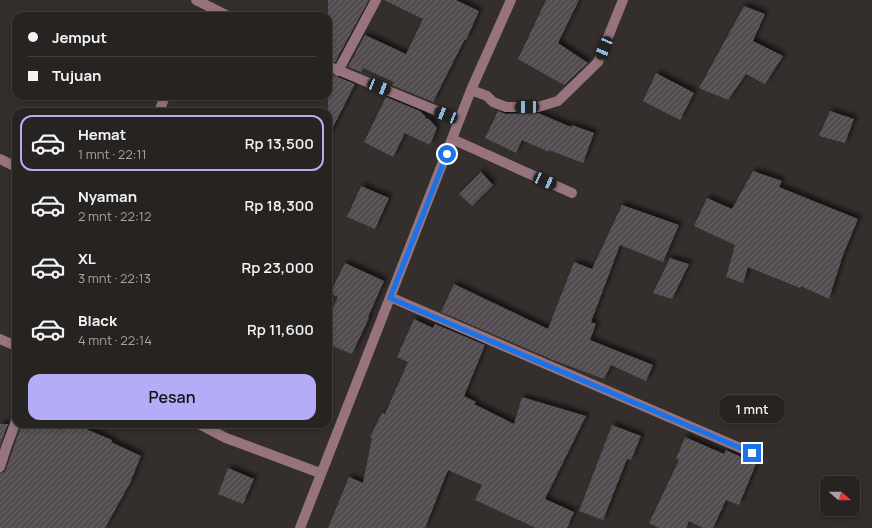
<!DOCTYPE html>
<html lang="id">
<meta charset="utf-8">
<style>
:root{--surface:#272321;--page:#332f2e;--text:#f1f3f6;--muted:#a4a4a5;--line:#43403f;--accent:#b5acf8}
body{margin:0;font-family:Manrope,sans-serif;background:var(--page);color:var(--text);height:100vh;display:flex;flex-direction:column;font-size:15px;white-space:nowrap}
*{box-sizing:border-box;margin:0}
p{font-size:13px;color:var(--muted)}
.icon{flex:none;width:22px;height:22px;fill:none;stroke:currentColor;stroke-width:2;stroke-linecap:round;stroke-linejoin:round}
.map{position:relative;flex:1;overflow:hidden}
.drawer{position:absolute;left:12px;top:108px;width:320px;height:320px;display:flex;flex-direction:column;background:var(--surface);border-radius:12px;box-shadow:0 2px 6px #0003,0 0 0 1px var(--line)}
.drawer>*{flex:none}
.hud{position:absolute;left:12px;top:12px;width:320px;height:88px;border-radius:12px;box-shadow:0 2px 6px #0003,0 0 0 1px var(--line);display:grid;align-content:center;height:88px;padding:0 16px;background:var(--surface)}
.needle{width:26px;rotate:110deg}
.fabs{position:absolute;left:820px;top:476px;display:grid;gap:8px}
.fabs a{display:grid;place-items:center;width:40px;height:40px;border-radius:8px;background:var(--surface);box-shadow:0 2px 6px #0003,0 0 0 1px var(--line);font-size:20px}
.end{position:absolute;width:18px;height:18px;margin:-9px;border:5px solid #1a73e8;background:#fff;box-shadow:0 0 0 2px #fff}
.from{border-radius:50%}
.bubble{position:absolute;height:28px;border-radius:12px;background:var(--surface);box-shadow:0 2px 6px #0003,0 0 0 1px var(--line);font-size:13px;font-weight:600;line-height:28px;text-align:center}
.car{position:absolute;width:12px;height:24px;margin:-12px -6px;border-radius:5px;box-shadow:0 0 3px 1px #0007;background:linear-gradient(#222 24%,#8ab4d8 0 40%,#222 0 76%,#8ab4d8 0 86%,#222 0)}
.hud b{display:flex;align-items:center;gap:14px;height:38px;font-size:15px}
.hud b+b{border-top:1px solid var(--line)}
.hud i{width:10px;height:10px;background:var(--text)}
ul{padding:7px 0 0;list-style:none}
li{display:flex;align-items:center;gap:12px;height:56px;margin:0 8px 6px;padding:0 8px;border:2px solid transparent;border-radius:12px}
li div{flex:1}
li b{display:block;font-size:15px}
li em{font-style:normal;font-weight:600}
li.selected{border-color:var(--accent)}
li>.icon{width:36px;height:36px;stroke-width:1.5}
.cta{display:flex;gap:8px;margin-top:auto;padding:8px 16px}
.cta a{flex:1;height:46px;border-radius:12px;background:var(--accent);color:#111;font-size:16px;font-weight:600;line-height:46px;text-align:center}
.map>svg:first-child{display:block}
.building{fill:url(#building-hatch);filter:url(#shadow)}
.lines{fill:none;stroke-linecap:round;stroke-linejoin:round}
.minor{stroke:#97747d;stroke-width:10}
.route{stroke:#1a73e8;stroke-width:5}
</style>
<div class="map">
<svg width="872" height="528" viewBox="0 0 872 528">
<defs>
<pattern id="building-hatch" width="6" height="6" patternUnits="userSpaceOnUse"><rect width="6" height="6" fill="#534d51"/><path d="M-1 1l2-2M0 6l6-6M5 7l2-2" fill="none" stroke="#6c676a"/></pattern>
<filter id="shadow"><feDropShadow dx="3.5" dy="-3.5" stdDeviation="2" flood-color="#0009"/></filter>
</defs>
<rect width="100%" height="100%" fill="#342f2c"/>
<!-- building -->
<path class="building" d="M328 0H369L335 62 328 60Z
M384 0H456L479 11 466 40 465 39 433 102 392 85 394 82 363 68 361 72 348 67 365 35 406 54 423 19Z
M546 0H579L558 43 588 63 564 85 518 59Z
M744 6 765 14 753 41 783 56 765 84 746 74 728 100 699 88Z
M328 73 355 84 328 137Z
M656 73 694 93 680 120 643 101Z
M386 97 420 111 426 117 425 118 429 119 437 128 430 145 405 133 393 157 364 142Z
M498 111 506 114 538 113 571 127 572 125 594 133 583 163 549 150V152L522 140 516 153 485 138Z
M830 111 854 119 845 143 819 136Z
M753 171 782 181 779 187 858 219 843 255 829 299 801 286 800 288 748 267 743 283 726 277 735 245 694 226 707 198 732 209Z
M481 172 493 185 472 206 459 194Z
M361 186 389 198 375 229 347 217Z
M622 205 679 225 663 262 620 245 591 322 596 324 590 340 653 365 646 381 611 365 604 379 553 360 441 312 454 284 548 329 574 262 592 269Z
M670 258 689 264 672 299 653 293Z
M345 263 384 281 368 317 369 318 352 354 328 344V335L333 323 328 321V319L338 297 330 293Z
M414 319 433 328 435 324 485 345 464 396 476 402 474 404 514 424 522 397 586 416 545 499 574 512 567 528H536L475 500 482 485 448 470 425 528H328L349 477 363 483 372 438 370 437 382 413 385 414 408 362 397 357Z
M0 424H8L0 445Z
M22 424H49L62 430 64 424H88L86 429 112 440 111 442 141 456 130 483 105 528H0V473L4 472 6 469Z
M612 425 641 436 631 460 627 459 603 520 579 511Z
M685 437 724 454 726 450 756 464 739 505 726 500 713 528H703L689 521 686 528H659L649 523 679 460 676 459Z
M228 468 254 479 243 504 218 494Z"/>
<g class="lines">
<!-- minor -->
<path class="minor" d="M196 0 228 16
M328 66 459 120
M338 71 376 0
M471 90 487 96 493 102 506 107H538L558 101 598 62 623 0
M159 112 165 96
M452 139 572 193
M0 159 16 167
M390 297 752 453
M0 339 16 346
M199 424 226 438 320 473
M0 467 6 448 16 421
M300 528 471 90 511 0"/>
</g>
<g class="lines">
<!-- route -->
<path class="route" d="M447 154 390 298 752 453"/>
</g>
</svg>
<div class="fabs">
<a><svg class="needle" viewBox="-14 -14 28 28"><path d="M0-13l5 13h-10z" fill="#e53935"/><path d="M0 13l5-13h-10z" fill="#a4a4a5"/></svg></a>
</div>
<i class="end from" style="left:447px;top:154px"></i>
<i class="end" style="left:752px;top:453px"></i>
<div class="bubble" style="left:719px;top:395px;width:66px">1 mnt</div>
<i class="car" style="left:604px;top:48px;rotate:203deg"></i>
<i class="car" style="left:379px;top:87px;rotate:112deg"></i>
<i class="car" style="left:527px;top:107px;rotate:269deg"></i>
<i class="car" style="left:446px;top:115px;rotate:292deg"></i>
<i class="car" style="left:545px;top:181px;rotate:114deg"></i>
<div class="hud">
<b><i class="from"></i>Jemput</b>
<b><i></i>Tujuan</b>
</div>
<section class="drawer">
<ul>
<li class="selected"><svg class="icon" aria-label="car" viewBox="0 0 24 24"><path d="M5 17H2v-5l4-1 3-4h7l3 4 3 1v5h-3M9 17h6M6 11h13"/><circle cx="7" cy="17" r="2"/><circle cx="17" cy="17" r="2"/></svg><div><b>Hemat</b><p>1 mnt · 22:11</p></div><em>Rp 13,500</em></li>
<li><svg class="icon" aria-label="car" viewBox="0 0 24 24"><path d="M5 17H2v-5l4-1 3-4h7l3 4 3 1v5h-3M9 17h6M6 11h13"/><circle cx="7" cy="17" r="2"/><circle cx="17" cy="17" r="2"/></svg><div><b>Nyaman</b><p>2 mnt · 22:12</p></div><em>Rp 18,300</em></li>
<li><svg class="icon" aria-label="car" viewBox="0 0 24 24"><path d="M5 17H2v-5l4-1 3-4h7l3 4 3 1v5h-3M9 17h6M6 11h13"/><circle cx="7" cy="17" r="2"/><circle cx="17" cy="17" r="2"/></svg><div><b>XL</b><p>3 mnt · 22:13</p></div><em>Rp 23,000</em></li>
<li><svg class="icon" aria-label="car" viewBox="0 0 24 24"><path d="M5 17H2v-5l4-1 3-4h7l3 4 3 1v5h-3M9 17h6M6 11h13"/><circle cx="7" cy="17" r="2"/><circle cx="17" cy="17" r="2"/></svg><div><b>Black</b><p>4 mnt · 22:14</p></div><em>Rp 11,600</em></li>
</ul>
<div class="cta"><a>Pesan</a></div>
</section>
</div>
